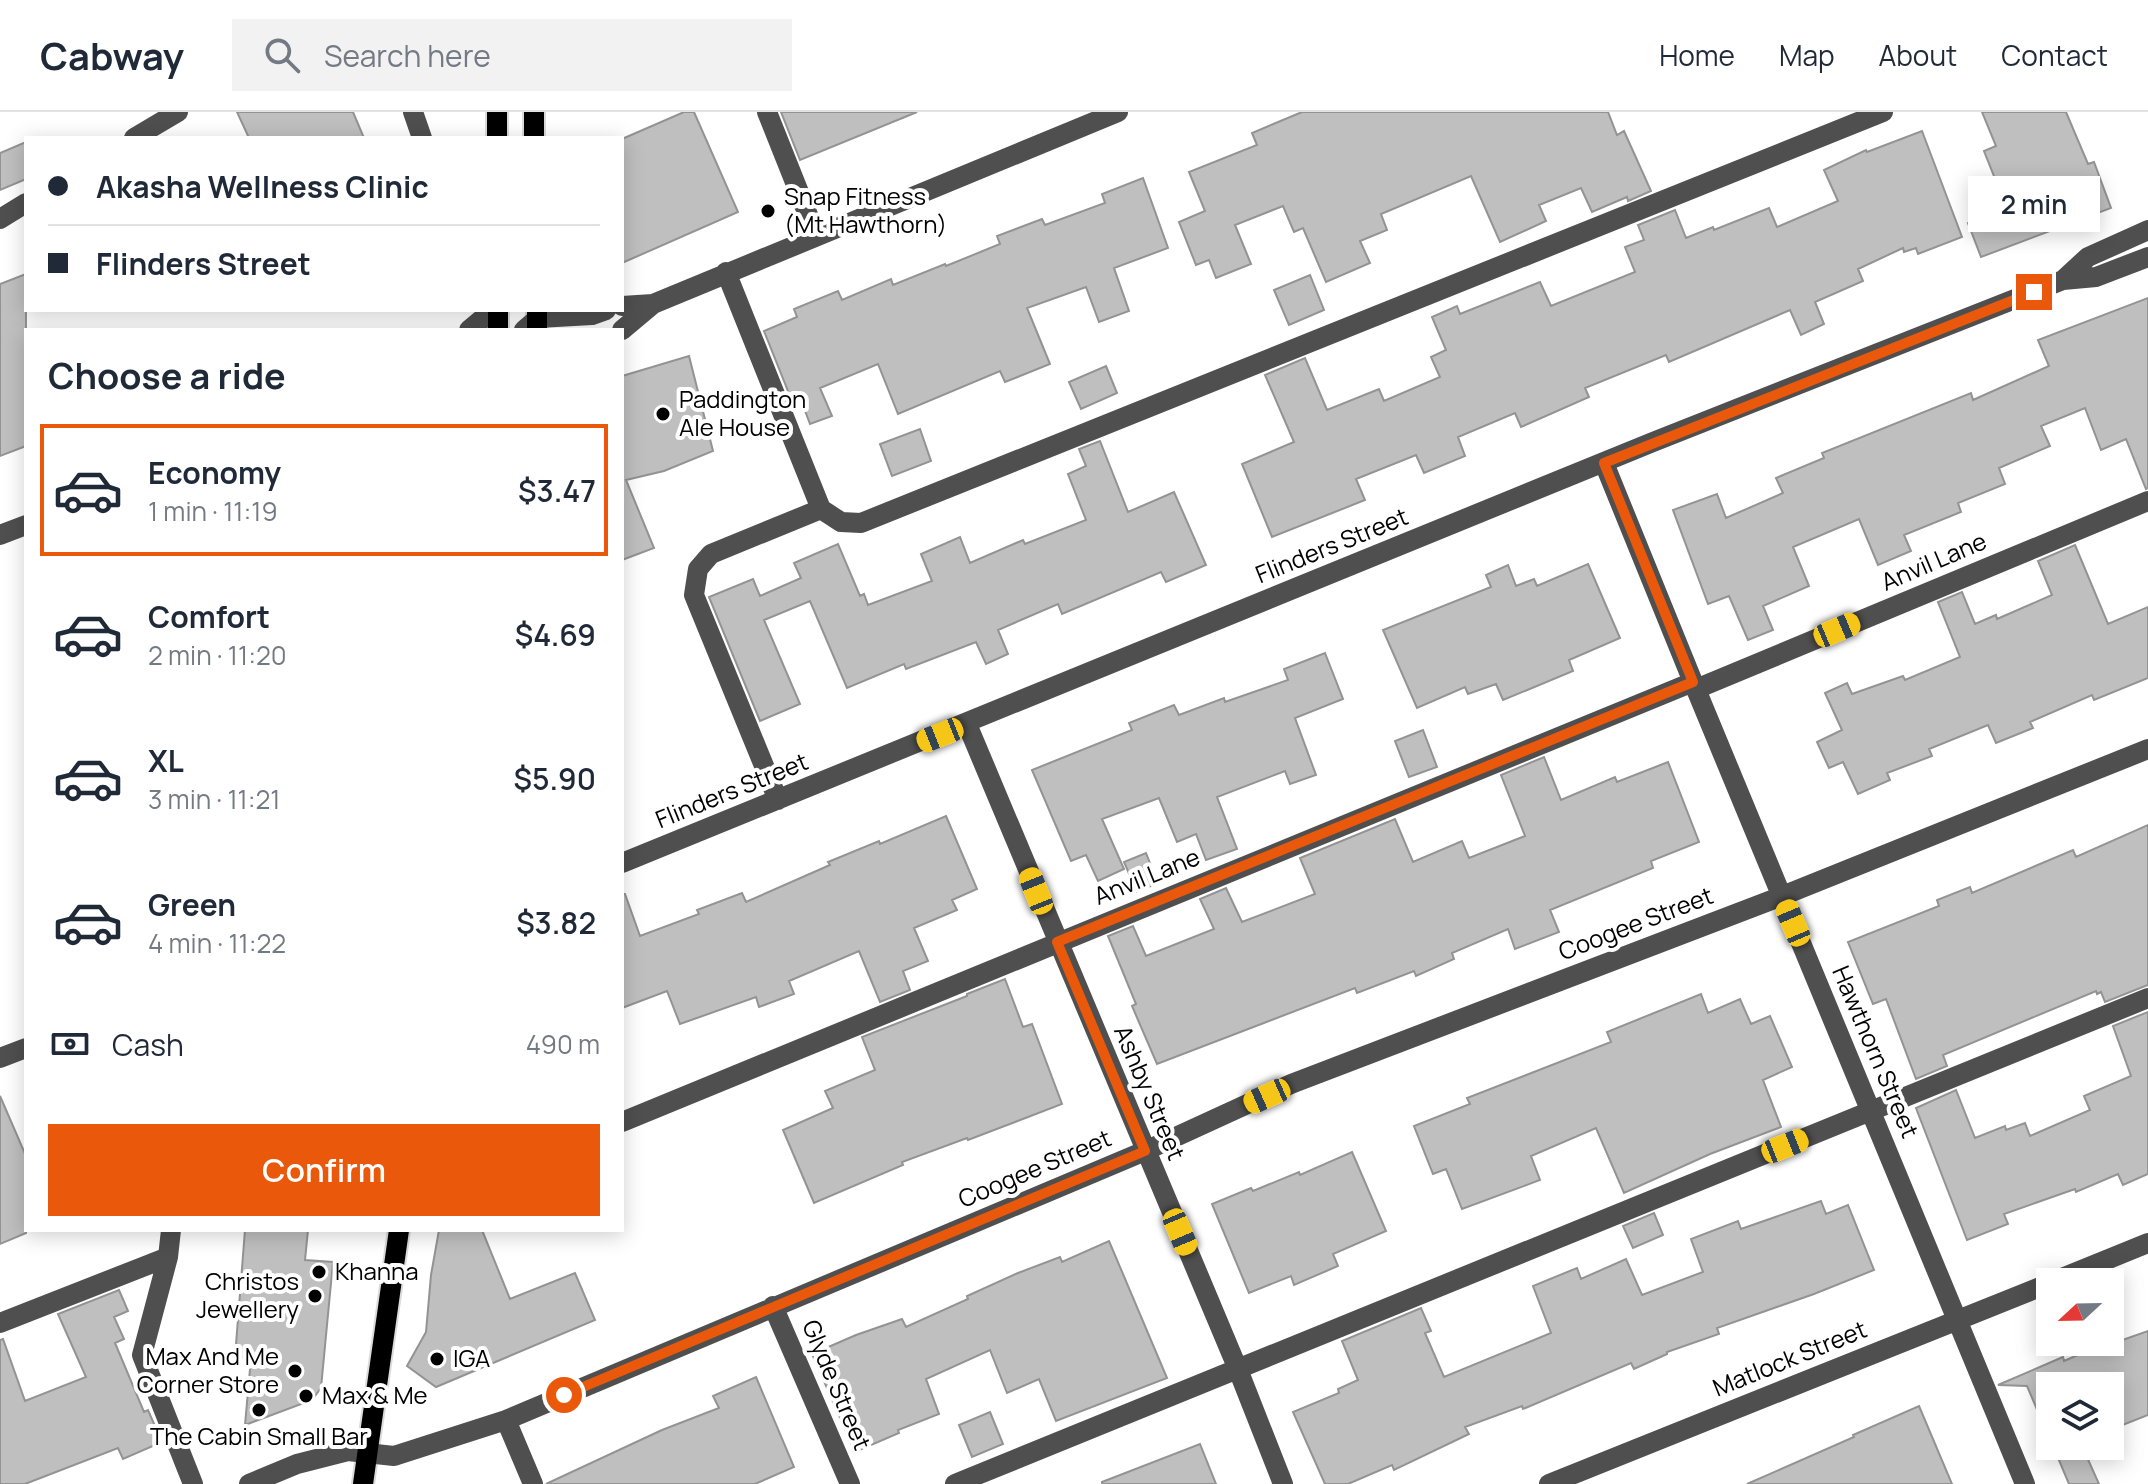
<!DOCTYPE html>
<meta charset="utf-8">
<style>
:root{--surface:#fff;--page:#f2f2f3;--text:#1f2937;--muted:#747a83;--line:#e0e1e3;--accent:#ea580c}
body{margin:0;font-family:Manrope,sans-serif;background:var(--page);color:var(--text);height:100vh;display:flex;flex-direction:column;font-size:30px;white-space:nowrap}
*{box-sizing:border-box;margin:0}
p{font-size:26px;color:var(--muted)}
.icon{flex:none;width:44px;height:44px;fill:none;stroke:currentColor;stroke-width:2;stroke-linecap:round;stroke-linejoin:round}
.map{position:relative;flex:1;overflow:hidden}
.drawer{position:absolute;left:24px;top:216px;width:600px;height:904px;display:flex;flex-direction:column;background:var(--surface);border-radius:0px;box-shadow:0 4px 20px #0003}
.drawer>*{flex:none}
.banner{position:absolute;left:24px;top:24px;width:600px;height:176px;border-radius:0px;box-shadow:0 4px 20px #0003;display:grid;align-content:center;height:176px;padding:0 24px;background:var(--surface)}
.needle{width:52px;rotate:248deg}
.controls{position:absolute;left:2036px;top:1156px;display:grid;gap:16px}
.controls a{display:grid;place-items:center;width:88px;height:88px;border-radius:0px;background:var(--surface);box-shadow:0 4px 20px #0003;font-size:40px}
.end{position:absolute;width:36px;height:36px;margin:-18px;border:10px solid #ea580c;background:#fff;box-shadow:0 0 0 4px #fff}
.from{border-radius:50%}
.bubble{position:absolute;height:56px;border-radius:0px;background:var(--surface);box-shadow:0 4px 20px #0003;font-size:26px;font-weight:600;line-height:56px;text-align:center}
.car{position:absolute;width:24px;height:48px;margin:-24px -12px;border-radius:10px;box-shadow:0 0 6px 2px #0007;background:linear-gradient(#f5c518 24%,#345 0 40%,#f5c518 0 76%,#345 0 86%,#f5c518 0)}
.banner b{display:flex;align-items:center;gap:28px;height:76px;font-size:30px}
.banner b+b{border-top:2px solid var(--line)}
.banner i{width:20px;height:20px;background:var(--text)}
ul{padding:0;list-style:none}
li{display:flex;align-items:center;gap:24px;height:132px;margin:0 16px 12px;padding:0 8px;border:4px solid transparent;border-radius:0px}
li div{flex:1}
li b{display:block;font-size:30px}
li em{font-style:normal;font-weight:600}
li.active{border-color:var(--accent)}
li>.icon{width:72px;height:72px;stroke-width:1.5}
h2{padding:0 24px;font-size:36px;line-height:96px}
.pay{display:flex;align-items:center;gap:20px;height:88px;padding:0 24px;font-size:30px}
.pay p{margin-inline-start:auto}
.primary-button{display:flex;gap:16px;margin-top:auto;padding:16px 24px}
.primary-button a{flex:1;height:92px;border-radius:0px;background:var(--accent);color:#fff;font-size:32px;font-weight:600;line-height:92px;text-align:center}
header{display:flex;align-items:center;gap:48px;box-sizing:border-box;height:112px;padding:0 40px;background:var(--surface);border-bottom:2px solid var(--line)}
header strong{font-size:38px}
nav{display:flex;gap:44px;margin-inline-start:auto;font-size:28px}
.search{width:560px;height:72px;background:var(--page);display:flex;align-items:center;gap:20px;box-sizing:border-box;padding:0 28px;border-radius:0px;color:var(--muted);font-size:30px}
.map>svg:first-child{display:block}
.building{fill:#bfbfbf;stroke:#939393;stroke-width:2}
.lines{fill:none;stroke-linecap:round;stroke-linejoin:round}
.major-casing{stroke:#dbdbdb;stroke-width:24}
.minor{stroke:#4f4f4f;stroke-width:20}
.major{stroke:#000;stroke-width:20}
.route{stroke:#ea580c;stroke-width:10}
.poi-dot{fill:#000;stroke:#fff;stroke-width:3}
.labels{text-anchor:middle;stroke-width:8;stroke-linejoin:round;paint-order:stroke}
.poi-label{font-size:24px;fill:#000;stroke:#fff;text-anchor:start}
.street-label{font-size:24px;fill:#000;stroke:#fff}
</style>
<header>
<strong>Cabway</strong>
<div class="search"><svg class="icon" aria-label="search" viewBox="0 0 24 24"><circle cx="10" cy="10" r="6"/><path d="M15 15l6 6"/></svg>Search here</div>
<nav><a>Home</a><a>Map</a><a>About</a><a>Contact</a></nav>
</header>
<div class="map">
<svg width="2148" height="1372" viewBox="0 0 2148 1372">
<rect width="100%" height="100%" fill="#fff"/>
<!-- building -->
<path class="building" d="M237 0H353L364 26H249Z
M684 0H694L738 100 622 151V27Z
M781 0H917L800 48Z
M1302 0H1608L1617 23 1624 19 1651 79 1628 89 1627 85 1592 100 1581 76 1539 93 1546 109 1500 130 1471 64 1381 102 1387 118 1360 129 1370 151 1326 170 1303 116 1294 120 1283 94 1235 113 1251 152 1216 166 1209 148 1196 153 1179 110 1205 99 1189 60 1257 33 1252 21Z
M1982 0H2066L2088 52 2094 50 2111 96 1981 145 1968 111 2007 97 1984 39 1996 34Z
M1922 19 1962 125 1918 142 1916 136 1904 140 1903 136 1858 157 1863 169 1815 190 1824 212 1801 223 1790 198 1669 250 1666 243 1585 276 1589 285 1521 315 1515 301 1458 325 1465 344 1424 361 1416 343 1356 367 1365 388 1272 425 1242 352 1294 330 1265 263 1305 246 1327 298 1379 277 1384 289 1440 265 1431 245 1446 238 1432 205 1457 194 1460 202 1540 170 1551 194 1635 160 1625 135 1644 128 1638 113 1675 98 1686 126 1713 115 1714 118 1769 96 1777 115 1838 89 1824 58 1866 38 1867 40Z
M26 30V67L0 78V41Z
M1143 66 1168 136 1114 156 1129 199 1099 210 1086 175 1027 196 1050 252 1005 270 1000 259 898 302 878 252 820 276 832 304 810 312 798 280 790 284 764 219 797 205 794 197 838 179 842 188 891 167 893 173 945 152 946 154 1000 132 997 124 1042 107 1045 113 1105 91 1102 82Z
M26 162V334L0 344V172Z
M1310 163 1324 198 1289 213 1274 178Z
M2148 186V376L2146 377 2126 327 2101 338 2085 296 2041 314 2050 334 1999 356 2005 372 1958 391 1961 400 1904 423 1911 439 1878 453 1859 407 1793 435 1809 474 1763 494 1773 518 1748 528 1729 484 1708 492 1673 398 1717 382 1726 406 1783 381 1776 366 1824 346 1822 341 1971 281 1973 288 2049 254 2038 228Z
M689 244 713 339 664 359 626 368 654 436 622 448V264Z
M1106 254 1117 281 1081 297 1069 270Z
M920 317 931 349 892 364 880 332Z
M1100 329 1128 400 1174 380 1206 453 1166 470 1161 460 1062 502 1058 492 998 518 1008 542 986 552 976 530 906 557 904 552 847 576 810 489 764 508 800 592 760 609 709 485 753 467 760 484 801 466 794 451 838 432 860 484 864 482 868 493 932 469 921 442 960 425 970 451 1023 428 1025 432 1086 408 1068 362 1086 354 1079 337Z
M2075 433 2108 512 2148 495V566L2094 588 2092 583 2030 610 2033 616 1996 631 1988 613 1929 637 1932 644 1887 661 1890 668 1858 682 1843 650 1829 656 1817 630 1842 618 1825 581 1847 571 1852 582 1903 564 1905 568 1960 545 1938 490 1962 480 1975 512 1996 503 1997 507 2052 483 2038 449Z
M1588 452 1620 526 1569 548 1573 559 1503 588 1496 572 1468 582 1465 575 1417 596 1383 518 1491 475 1486 463 1508 453 1516 474 1534 467 1537 474Z
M1325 541 1343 587 1295 606 1316 663 1290 672 1285 659 1217 685 1237 737 1206 748 1196 722 1177 730 1159 686 1102 707 1124 757 1098 769 1086 743 1071 749 1032 658 1132 618 1129 611 1174 593 1179 603 1224 586 1225 590 1288 568 1284 557Z
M1423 618 1437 655 1409 665 1395 629Z
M1544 645 1561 688 1615 665 1617 670 1668 650 1699 730 1651 749 1653 756 1550 798 1559 820 1515 837 1508 817 1452 841 1454 847 1416 864 1414 859 1357 881 1355 876 1157 952 1132 894 1136 892 1108 824 1133 814 1146 844 1214 817 1200 787 1226 776 1242 810 1315 782 1300 746 1395 707 1413 750 1462 729 1469 746 1525 724 1501 663Z
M946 704 977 777 952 788 957 798 914 816 928 849 903 859 910 878 880 890 859 839 789 869 794 882 759 895 756 885 680 912 667 879 622 896V782H625L640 824 699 802 697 798 742 781 746 790 830 753 828 750 879 729 880 732Z
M2148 713V873L2105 890 2101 880 2097 882 2096 879 1943 943 1947 954 1916 967 1886 887 1873 892 1848 830 1939 794 1937 788 1970 775 1972 781 2073 738 2076 745Z
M1146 741 1158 771 1137 780 1124 750Z
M1005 867 1023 915 1032 912 1062 992 968 1028 967 1026 902 1050 903 1053 814 1091 783 1018 833 996 825 979 875 958 862 925 967 884V882Z
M1701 882 1708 901 1740 887 1751 912 1770 904 1792 955 1763 968 1781 1015 1710 1042 1624 1081 1596 1016 1531 1044 1540 1068 1462 1097 1446 1057 1433 1062 1414 1014 1470 992 1467 986 1611 930 1607 920Z
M2148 900V1062L2123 1073 2118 1062 2076 1080 2075 1077 2004 1102 2008 1112 1967 1128 1916 996 1956 978 1975 1026 2005 1014 2006 1018 2025 1011 2030 1024 2090 998 2084 984 2131 964 2113 914Z
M0 984 26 1044V1121L0 1132Z
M1352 1040 1386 1119 1333 1142 1338 1154 1294 1173 1291 1164 1249 1181 1212 1092 1251 1076 1253 1079 1299 1060 1300 1063Z
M1821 1089 1826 1102 1848 1093 1874 1158 1814 1182 1717 1216 1719 1222 1667 1240V1242L1634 1257 1631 1251 1523 1297 1522 1294 1465 1315 1469 1322 1394 1358 1392 1353 1348 1372H1325L1293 1300 1339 1281 1338 1277 1358 1268 1342 1229 1421 1196 1431 1219 1425 1221 1444 1265 1551 1221 1533 1174 1577 1156 1581 1167 1626 1147 1642 1183 1703 1160 1691 1127 1738 1109 1741 1117Z
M1654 1101 1663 1123 1633 1136 1623 1114Z
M245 1118H308L305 1148 333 1150 321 1276 312 1288 245 1313 251 1246 235 1245Z
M439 1118H482L510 1187 575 1161 595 1208 436 1275 407 1254 426 1220 431 1163Z
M1109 1129 1167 1266 1056 1309 1039 1267 1007 1281 990 1238 926 1267 939 1302 898 1318 899 1321 855 1340 812 1242 856 1223 902 1207 906 1215 968 1187 967 1184 1018 1161 1060 1145 1062 1150Z
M119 1178 128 1199 114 1205 124 1227 115 1231 144 1300 148 1298 162 1330 123 1347 118 1336 25 1372H0V1228L3 1227 25 1289 86 1265 58 1202Z
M2148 1219V1303L2110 1318V1274H2050V1328L2027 1274 1998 1273 2063 1245 2064 1249 2112 1228 2114 1231Z
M756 1265 794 1355 755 1372H546L662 1318 719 1296 713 1284Z
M1919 1294 1952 1372H1747L1854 1325 1853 1323Z
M990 1300 1003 1332 972 1345 959 1313Z
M1200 1332 1216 1372H1102V1370Z
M2053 1334H2082L2099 1372H2069Z"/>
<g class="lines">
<!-- major casing -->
<g class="major-casing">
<path id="major" d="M497 0V26
M534 0V26
M498 198V218
M537 218V198
M363 1372 399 1118"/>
</g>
<!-- minor -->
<path class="minor" d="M413 0 422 26
M767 0 816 123
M134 26 178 0
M0 107 26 91
M726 160 821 397 841 410 861 411 1883 0
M2063 168 2088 145 2148 118
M622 194 653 192
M469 218 493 198
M524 218 538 206 592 203 606 198
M622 218 653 192 1118 0
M1604 351 1693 570 2025 1372
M0 423 26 413
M1696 577 2148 389
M967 612 1237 1255 1283 1372
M778 688 694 483 698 457 711 442 821 397
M622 751 1653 330 2063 168 2096 165 2148 145
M0 946 26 936
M622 1010 1693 570
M171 1118 168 1145 142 1243 193 1372
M2052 1170 2148 1131
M773 1194 850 1372
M0 1211 168 1145
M506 1308 533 1372
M249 1372 297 1352 348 1339 394 1344 506 1308 1145 1039 1291 972 1782 784 2148 637
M955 1372 2148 886
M1549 1372 2050 1171"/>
<!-- major -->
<use href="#major" class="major"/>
</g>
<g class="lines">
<!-- route -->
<path class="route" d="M564 1283 1145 1039 1057 830 1693 570 1604 351 2034 180"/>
</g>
<!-- markers -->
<g class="poi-dot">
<circle cx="768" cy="99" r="8"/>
<circle cx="663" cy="302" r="8"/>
<circle cx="319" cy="1160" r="8"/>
<circle cx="315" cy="1184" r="8"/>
<circle cx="437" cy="1247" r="8"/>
<circle cx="295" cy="1259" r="8"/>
<circle cx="306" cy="1284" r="8"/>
<circle cx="259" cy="1298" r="8"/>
</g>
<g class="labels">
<!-- poi labels -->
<g class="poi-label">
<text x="784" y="93">Snap Fitness<tspan x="784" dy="28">(Mt Hawthorn)</tspan></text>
<text x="679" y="296">Paddington<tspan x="679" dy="28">Ale House</tspan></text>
<text x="335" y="1168">Khanna</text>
<text x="299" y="1178" text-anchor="end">Christos<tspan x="299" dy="28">Jewellery</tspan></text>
<text x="279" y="1253" text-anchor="end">Max And Me<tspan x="279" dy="28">Corner Store</tspan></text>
<text x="453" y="1255">IGA</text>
<text x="322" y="1292">Max &amp; Me</text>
<text x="259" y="1333" text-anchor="middle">The Cabin Small Bar</text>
</g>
<!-- street labels -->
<g class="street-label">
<text transform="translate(1332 434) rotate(-22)" y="8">Flinders Street</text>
<text transform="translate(1934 450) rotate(-23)" y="8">Anvil Lane</text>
<text transform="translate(732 679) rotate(-22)" y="8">Flinders Street</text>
<text transform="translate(1147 765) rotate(-22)" y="8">Anvil Lane</text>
<text transform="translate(1636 812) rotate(-21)" y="8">Coogee Street</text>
<text transform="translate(1875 940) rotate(67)" y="8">Hawthorn Street</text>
<text transform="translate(1149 981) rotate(67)" y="8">Ashby Street</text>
<text transform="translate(1035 1057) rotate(-23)" y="8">Coogee Street</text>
<text transform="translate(1790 1247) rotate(-22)" y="8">Matlock Street</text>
<text transform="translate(836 1273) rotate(67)" y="8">Glyde Street</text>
</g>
</g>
</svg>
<div class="controls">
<a><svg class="needle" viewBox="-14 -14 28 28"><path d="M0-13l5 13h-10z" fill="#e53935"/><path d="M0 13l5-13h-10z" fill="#747a83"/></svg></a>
<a><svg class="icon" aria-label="layers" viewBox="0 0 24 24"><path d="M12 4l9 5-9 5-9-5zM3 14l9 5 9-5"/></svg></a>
</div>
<i class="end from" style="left:564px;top:1283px"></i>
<i class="end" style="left:2034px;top:180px"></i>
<div class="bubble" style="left:1968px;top:64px;width:132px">2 min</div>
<i class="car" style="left:1837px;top:518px;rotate:67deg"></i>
<i class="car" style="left:940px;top:623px;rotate:248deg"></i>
<i class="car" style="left:1036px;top:779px;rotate:338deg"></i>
<i class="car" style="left:1793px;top:811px;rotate:337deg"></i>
<i class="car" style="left:1267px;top:984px;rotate:246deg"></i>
<i class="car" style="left:1785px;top:1034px;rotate:68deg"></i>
<i class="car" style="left:1180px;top:1120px;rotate:157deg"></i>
<div class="banner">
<b><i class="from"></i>Akasha Wellness Clinic</b>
<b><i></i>Flinders Street</b>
</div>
<section class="drawer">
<h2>Choose a ride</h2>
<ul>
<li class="active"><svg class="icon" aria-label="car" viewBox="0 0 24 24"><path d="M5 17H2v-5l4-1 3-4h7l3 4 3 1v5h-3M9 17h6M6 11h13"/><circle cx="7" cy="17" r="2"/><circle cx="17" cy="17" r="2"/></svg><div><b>Economy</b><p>1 min · 11:19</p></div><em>$3.47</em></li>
<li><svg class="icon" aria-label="car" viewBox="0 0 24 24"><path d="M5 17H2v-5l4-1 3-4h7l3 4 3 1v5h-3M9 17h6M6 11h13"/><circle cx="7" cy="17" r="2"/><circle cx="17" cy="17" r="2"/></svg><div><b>Comfort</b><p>2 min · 11:20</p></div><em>$4.69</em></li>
<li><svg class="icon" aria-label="car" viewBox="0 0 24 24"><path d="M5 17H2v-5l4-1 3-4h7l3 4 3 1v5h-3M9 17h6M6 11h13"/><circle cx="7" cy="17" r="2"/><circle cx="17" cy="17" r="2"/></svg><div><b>XL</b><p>3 min · 11:21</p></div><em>$5.90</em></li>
<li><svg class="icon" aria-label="car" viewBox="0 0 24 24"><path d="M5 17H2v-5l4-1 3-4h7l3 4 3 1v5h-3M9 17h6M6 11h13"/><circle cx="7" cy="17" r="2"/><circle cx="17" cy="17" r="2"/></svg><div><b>Green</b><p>4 min · 11:22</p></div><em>$3.82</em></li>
</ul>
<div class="pay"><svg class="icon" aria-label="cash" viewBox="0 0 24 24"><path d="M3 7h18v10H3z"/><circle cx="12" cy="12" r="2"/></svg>Cash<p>490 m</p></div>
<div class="primary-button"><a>Confirm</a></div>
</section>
</div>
